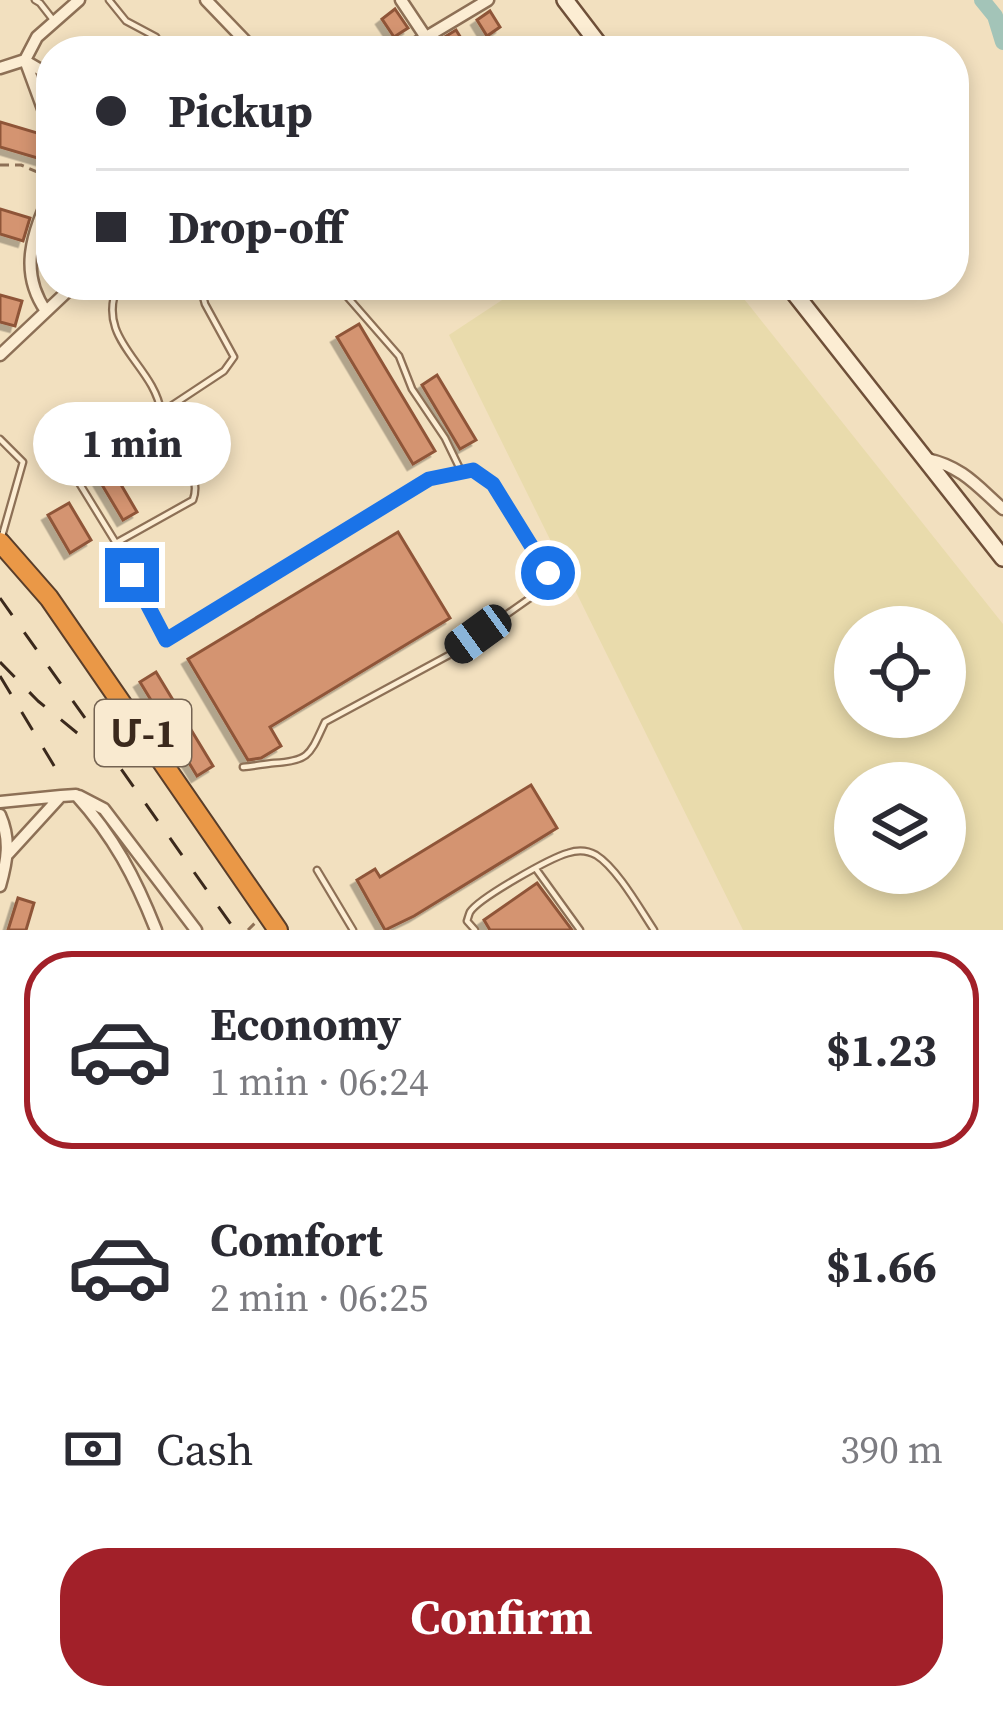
<!DOCTYPE html>
<meta charset="utf-8">
<style>
:root{--surface:#fff;--page:#f7f7f7;--text:#2b2b33;--muted:#7c7c81;--line:#e1e1e2;--accent:#a22029}
body{margin:0;font-family:"Source Serif 4","Noto Sans Armenian",serif;background:var(--page);color:var(--text);height:100vh;display:flex;flex-direction:column;font-size:45px;white-space:nowrap}
*{box-sizing:border-box;margin:0}
p{font-size:39px;color:var(--muted)}
.icon{flex:none;width:66px;height:66px;fill:none;stroke:currentColor;stroke-width:2;stroke-linecap:round;stroke-linejoin:round}
.map{position:relative;height:930px;overflow:hidden}
.drawer{display:flex;flex-direction:column;background:var(--surface);flex:1}
.drawer>*{flex:none}
.top-card{position:absolute;left:36px;top:36px;width:933px;height:264px;border-radius:48px;box-shadow:0 6px 18px #0003;display:grid;align-content:center;height:264px;padding:0 60px;background:var(--surface)}
.tools{position:absolute;left:834px;top:606px;display:grid;gap:24px}
.tools a{display:grid;place-items:center;width:132px;height:132px;border-radius:50%;background:var(--surface);box-shadow:0 6px 18px #0003;font-size:60px}
.end{position:absolute;width:54px;height:54px;margin:-27px;border:15px solid #1a73e8;background:#fff;box-shadow:0 0 0 6px #fff}
.from{border-radius:50%}
.bubble{position:absolute;height:84px;border-radius:42px;background:var(--surface);box-shadow:0 6px 18px #0003;font-size:39px;font-weight:700;line-height:84px;text-align:center}
.car{position:absolute;width:36px;height:72px;margin:-36px -18px;border-radius:15px;box-shadow:0 0 9px 3px #0007;background:linear-gradient(#222 24%,#8ab4d8 0 40%,#222 0 76%,#8ab4d8 0 86%,#222 0)}
.top-card b{display:flex;align-items:center;gap:42px;height:114px;font-size:45px}
.top-card b+b{border-top:3px solid var(--line)}
.top-card i{width:30px;height:30px;background:var(--text)}
ul{padding:21px 0 0;list-style:none}
li{display:flex;align-items:center;gap:36px;height:198px;margin:0 24px 18px;padding:0 36px;border:6px solid transparent;border-radius:48px}
li div{flex:1}
li b{display:block;font-size:45px}
li em{font-style:normal;font-weight:700}
li.on{border-color:var(--accent)}
li>.icon{width:108px;height:108px;stroke-width:1.5}
.pay{display:flex;align-items:center;gap:30px;height:132px;padding:0 60px;font-size:45px}
.pay p{margin-inline-start:auto}
.cta{display:flex;gap:24px;margin-top:auto;padding:24px 60px}
.cta a{flex:1;height:138px;border-radius:48px;background:var(--accent);color:#fff;font-size:48px;font-weight:700;line-height:138px;text-align:center}
.map>svg:first-child{display:block}
.farmland{fill:#e9dbac;fill-rule:evenodd}
.lines{fill:none;stroke-linecap:round;stroke-linejoin:round}
.river{stroke:#a3c4b8;stroke-width:16}
.building{fill:#d49471;stroke:#8f5539;stroke-width:3;filter:url(#shadow)}
.lane-casing{stroke:#8d7056;stroke-width:9}
.street-casing{stroke:#8d7056;stroke-width:15}
.secondary-casing{stroke:#6f5039;stroke-width:20}
.highway-casing{stroke:#5a3e2a;stroke-width:22}
.path{stroke:#8d7056;stroke-width:3;stroke-dasharray:9 6;stroke-linecap:butt}
.lane{stroke:#fcedd3;stroke-width:4.5}
.street{stroke:#fcedd3;stroke-width:10}
.secondary{stroke:#fcedd3;stroke-width:15}
.highway{stroke:#ea9847;stroke-width:18}
.rail{stroke:#3b291c;stroke-width:3;stroke-dasharray:21 21;stroke-linecap:butt}
.route{stroke:#1a73e8;stroke-width:15}
.labels{text-anchor:middle;stroke-width:9;stroke-linejoin:round;paint-order:stroke}
.shield{fill:#f9ead0;stroke:#746352;stroke-width:3}
.shield-label{font-size:39px;font-weight:bold;fill:#3b291c}
</style>
<div class="map">
<svg width="1003" height="930" viewBox="0 0 1003 930">
<defs>
<filter id="shadow"><feDropShadow dx="-5.5" dy="5.5" stdDeviation="0" flood-color="#0004"/></filter>
</defs>
<rect width="100%" height="100%" fill="#f2e0bf"/>
<!-- farmland -->
<path class="farmland" d="M525 285H733L1003 624V930H743L449 335ZM855 627H945V717H855ZM855 783H945V873H855Z"/>
<g class="lines">
<!-- river -->
<path class="river" d="M982 0 995 16 1003 42"/>
</g>
<!-- building -->
<path class="building" d="M395 9 408 28 394 37 382 19Z
M490 11 500 27 487 36 477 20Z
M456 30 469 51H422Z
M0 122 51 137V162L0 147Z
M0 209 30 218 23 241 0 234Z
M0 295 22 301 15 326 0 322Z
M359 324 435 451 413 464 337 337Z
M437 375 476 440 460 449 422 385Z
M106 459 137 512 123 520 92 468Z
M69 503 91 540 70 553 48 515Z
M398 532 450 618 270 727 281 746 261 758 248 760 188 659Z
M156 672 213 766 197 776 140 682Z
M531 785 557 828 414 916 385 930 357 880 375 869 380 877Z
M537 883 572 930H490L484 920Z
M18 898 34 903 26 930H8Z"/>
<g class="lines">
<!-- lane casing -->
<g class="lane-casing">
<path id="lane" d="M35 0 40 3 54 21
M109 0 126 21 156 37 164 51
M200 285 205 304 234 357 224 371 162 412 148 428 132 431 73 473 116 543 166 640 429 479C443 475 461 467 476 472 496 478 535 552 548 573L547 586 449 655 325 722C310 754 310 761 274 763 264 764 254 766 243 767
M337 285 399 356 412 389 445 438 461 471
M0 439 23 462 2 536
M116 543 193 500C203 473 176 452 160 432 160 425 162 418 161 412 154 364 94 340 118 285
M536 869 580 930
M317 870 353 930
M475 930 467 921C468 918 469 914 470 912 479 898 550 858 568 853 577 850 587 850 596 855 617 868 640 909 654 930"/>
</g>
<!-- street casing -->
<g class="street-casing">
<path id="street" d="M206 0 255 51
M401 0 425 36
M403 51 488 0
M25 60 46 117 51 119
M27 62 51 76
M0 68 25 60 37 37 79 0
M46 311C18 271 33 233 51 192
M0 355 74 285
M927 459C963 467 977 486 1003 509
M79 796 104 809 196 930
M0 802 61 796
M0 815C11 840 7 861 0 886
M8 854 61 796 76 795C114 837 135 877 156 930"/>
</g>
<!-- secondary casing -->
<g class="secondary-casing">
<path id="secondary" d="M565 0 604 51
M788 285 1003 558"/>
</g>
<!-- highway casing -->
<g class="highway-casing">
<path id="highway" d="M0 542 49 598 278 930"/>
</g>
<!-- path -->
<path class="path" d="M0 165H21L51 178
M248 930 255 923"/>
<!-- lane -->
<use href="#lane" class="lane"/>
<!-- street -->
<use href="#street" class="street"/>
<!-- secondary -->
<use href="#secondary" class="secondary"/>
<!-- highway -->
<use href="#highway" class="highway"/>
<!-- rail -->
<path class="rail" d="M0 598 235 930
M0 662 38 701 87 741
M0 676 59 774"/>
</g>
<g class="lines">
<!-- route -->
<path class="route" d="M132 575 166 640 429 479 473 470 493 484 548 573"/>
</g>
<g class="labels">
<!-- shield labels -->
<rect class="shield" x="95" y="700" width="96" height="66" rx="9"/>
<g class="shield-label">
<text x="143" y="747">Մ-1</text>
</g>
</g>
</svg>
<div class="tools">
<a><svg class="icon" aria-label="locate" viewBox="0 0 24 24"><circle cx="12" cy="12" r="6"/><path d="M12 2v4M12 18v4M2 12h4M18 12h4"/></svg></a>
<a><svg class="icon" aria-label="layers" viewBox="0 0 24 24"><path d="M12 4l9 5-9 5-9-5zM3 14l9 5 9-5"/></svg></a>
</div>
<i class="end from" style="left:548px;top:573px"></i>
<i class="end" style="left:132px;top:575px"></i>
<div class="bubble" style="left:33px;top:402px;width:198px">1 min</div>
<i class="car" style="left:478px;top:634px;rotate:234deg"></i>
<div class="top-card">
<b><i class="from"></i>Pickup</b>
<b><i></i>Drop-off</b>
</div>
</div>
<section class="drawer">
<ul>
<li class="on"><svg class="icon" aria-label="car" viewBox="0 0 24 24"><path d="M5 17H2v-5l4-1 3-4h7l3 4 3 1v5h-3M9 17h6M6 11h13"/><circle cx="7" cy="17" r="2"/><circle cx="17" cy="17" r="2"/></svg><div><b>Economy</b><p>1 min · 06:24</p></div><em>$1.23</em></li>
<li><svg class="icon" aria-label="car" viewBox="0 0 24 24"><path d="M5 17H2v-5l4-1 3-4h7l3 4 3 1v5h-3M9 17h6M6 11h13"/><circle cx="7" cy="17" r="2"/><circle cx="17" cy="17" r="2"/></svg><div><b>Comfort</b><p>2 min · 06:25</p></div><em>$1.66</em></li>
</ul>
<div class="pay"><svg class="icon" aria-label="cash" viewBox="0 0 24 24"><path d="M3 7h18v10H3z"/><circle cx="12" cy="12" r="2"/></svg>Cash<p>390 m</p></div>
<div class="cta"><a>Confirm</a></div>
</section>
